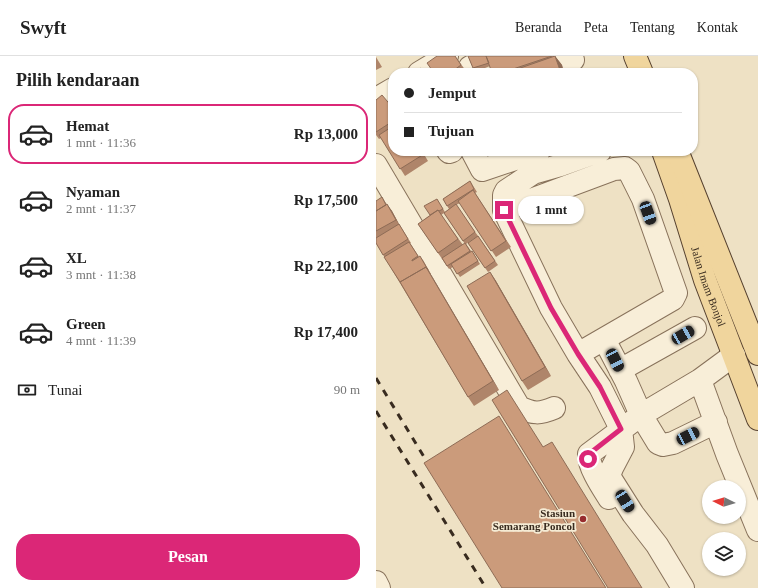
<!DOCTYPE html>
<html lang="id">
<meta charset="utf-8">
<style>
:root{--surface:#fff;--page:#f2f2f2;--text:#222;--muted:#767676;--line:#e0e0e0;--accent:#db2777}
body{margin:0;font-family:Georgia,serif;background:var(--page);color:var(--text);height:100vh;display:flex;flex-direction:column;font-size:15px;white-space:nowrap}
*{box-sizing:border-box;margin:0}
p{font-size:13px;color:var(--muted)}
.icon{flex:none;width:22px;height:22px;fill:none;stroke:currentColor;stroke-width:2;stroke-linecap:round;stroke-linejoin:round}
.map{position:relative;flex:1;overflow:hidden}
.drawer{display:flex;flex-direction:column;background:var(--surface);width:376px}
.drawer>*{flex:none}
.banner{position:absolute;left:12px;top:12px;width:310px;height:88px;border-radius:16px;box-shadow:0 1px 3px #0004;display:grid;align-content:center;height:88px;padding:0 16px;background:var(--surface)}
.needle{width:26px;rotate:275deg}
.fabs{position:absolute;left:326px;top:424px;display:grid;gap:8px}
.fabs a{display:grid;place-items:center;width:44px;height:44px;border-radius:50%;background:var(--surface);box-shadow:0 1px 3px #0004;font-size:20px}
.end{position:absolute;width:18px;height:18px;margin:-9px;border:5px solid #db2777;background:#fff;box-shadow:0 0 0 2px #fff}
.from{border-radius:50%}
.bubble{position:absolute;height:28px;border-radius:14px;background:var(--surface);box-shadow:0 1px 3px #0004;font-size:13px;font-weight:700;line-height:28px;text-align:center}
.car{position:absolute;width:12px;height:24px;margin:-12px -6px;border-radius:5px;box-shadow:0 0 3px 1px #0007;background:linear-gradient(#222 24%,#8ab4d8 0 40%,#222 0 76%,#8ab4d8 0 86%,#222 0)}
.banner b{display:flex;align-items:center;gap:14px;height:38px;font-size:15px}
.banner b+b{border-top:1px solid var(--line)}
.banner i{width:10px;height:10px;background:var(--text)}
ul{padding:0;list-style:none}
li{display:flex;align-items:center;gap:12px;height:60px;margin:0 8px 6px;padding:0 8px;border:2px solid transparent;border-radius:16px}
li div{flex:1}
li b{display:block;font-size:15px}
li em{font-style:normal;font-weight:700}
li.current{border-color:var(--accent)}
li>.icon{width:36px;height:36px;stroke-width:1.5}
h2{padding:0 16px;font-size:18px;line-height:48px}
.pay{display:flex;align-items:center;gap:10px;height:44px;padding:0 16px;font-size:15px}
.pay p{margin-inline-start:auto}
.button{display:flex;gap:8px;margin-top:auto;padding:8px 16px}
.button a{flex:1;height:46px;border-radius:16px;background:var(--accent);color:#fff;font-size:16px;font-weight:700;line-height:46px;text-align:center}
header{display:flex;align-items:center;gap:24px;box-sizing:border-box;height:56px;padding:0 20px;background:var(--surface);border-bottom:1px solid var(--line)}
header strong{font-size:19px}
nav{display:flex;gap:22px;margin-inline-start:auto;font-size:14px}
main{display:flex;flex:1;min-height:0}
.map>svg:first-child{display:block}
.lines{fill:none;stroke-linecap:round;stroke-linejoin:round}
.minor-casing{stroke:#88725b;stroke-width:24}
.major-casing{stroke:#56412f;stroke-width:24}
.minor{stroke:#f8eed8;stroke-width:22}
.major{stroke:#f0d59d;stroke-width:22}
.rail{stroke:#382b1f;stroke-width:3;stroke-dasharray:7 7;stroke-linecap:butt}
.wall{fill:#af856a;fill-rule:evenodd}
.shaded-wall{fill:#8e6c56}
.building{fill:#cb9b7b;stroke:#8e6c56}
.route{stroke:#db2777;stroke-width:5}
.poi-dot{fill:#972b2e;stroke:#f5ebd4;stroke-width:1.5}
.labels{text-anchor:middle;stroke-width:3.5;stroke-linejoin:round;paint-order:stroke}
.street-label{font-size:11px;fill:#382b1f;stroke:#f5ebd4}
.poi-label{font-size:11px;font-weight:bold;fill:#382b1f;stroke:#f5ebd4;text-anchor:end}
</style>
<header>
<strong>Swyft</strong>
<nav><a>Beranda</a><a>Peta</a><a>Tentang</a><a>Kontak</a></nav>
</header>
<main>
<section class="drawer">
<h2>Pilih kendaraan</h2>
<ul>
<li class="current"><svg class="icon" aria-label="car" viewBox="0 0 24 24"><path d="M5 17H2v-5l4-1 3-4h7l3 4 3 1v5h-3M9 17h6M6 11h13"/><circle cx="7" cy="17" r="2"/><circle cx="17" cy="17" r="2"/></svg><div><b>Hemat</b><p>1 mnt · 11:36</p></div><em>Rp 13,000</em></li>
<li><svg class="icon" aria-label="car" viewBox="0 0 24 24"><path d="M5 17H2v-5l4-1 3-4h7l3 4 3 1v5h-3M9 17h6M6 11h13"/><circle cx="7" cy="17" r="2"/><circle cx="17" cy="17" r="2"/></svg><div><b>Nyaman</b><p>2 mnt · 11:37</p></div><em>Rp 17,500</em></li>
<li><svg class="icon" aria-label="car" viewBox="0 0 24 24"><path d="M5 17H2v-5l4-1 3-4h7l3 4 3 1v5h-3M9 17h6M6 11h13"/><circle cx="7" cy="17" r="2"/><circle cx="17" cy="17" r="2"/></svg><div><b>XL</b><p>3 mnt · 11:38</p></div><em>Rp 22,100</em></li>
<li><svg class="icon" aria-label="car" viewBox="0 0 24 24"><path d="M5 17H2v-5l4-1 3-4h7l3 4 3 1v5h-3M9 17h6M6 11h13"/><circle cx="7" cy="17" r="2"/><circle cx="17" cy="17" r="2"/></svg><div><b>Green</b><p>4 mnt · 11:39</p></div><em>Rp 17,400</em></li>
</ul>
<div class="pay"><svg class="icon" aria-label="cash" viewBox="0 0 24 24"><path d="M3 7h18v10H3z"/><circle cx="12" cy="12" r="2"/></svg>Tunai<p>90 m</p></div>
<div class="button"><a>Pesan</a></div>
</section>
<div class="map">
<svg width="382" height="532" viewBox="0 0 382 532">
<rect width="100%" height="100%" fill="#eee1c4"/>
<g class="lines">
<!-- minor casing -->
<g class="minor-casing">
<path id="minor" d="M186 9 197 4
M94 11 97 17
M43 17 71 0
M0 43 17 33
M72 95 73 96 76 95
M96 95 106 114 163 95
M224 95 185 109 157 117 130 135 128 139V154L175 252 202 298 224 331 245 373 247 391 236 412 233 420 257 458 281 489 307 532
M0 109 143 351C157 358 164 358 178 352
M128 154 238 113 249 112 253 115 267 143 300 237 297 243 202 298
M228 283 250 325 265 359 282 387 287 389 297 387 340 366
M244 314 319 272
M324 324 351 398 382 474
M233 442C226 431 212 410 213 398L265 359 324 324 358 299
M0 526 3 532"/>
</g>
<!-- major casing -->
<g class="major-casing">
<g id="major">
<path d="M259 0 266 17"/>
<path id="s1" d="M287 95 304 143 329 224 382 363"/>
<path d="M304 102 382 298"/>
</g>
</g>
<!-- minor -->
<use href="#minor" class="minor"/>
<!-- major -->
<use href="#major" class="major"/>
<!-- rail -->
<path class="rail" d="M0 322 56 414
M0 355 110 532"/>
</g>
<!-- wall -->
<path class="wall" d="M79 0 90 15 88 17H58Z
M92 0H179L186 9 188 17H116L114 10 99 16 97 12Z
M0 1 6 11 0 14Z
M0 44 17 52V95H46L52 105 29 120 5 82 3 83 0 79Z
M50 95H59L53 99Z
M94 125 101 136 99 137 135 191 120 201 84 147 80 149 102 180 90 188 95 195H96L104 208 84 221 77 211 73 213 42 168 54 159 61 143 69 156 73 153 67 143ZM68 157 89 188 87 189 65 159Z
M0 145H8L16 155 23 168 35 187H34L43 201 47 204 55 218H54L123 334 98 350 92 341 0 187Z
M102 180 122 209 112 216 92 187Z
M114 216 120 225 175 320 152 334 146 325Z"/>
<!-- shaded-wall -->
<path class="shaded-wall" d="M179 0 186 9 188 17H185Z
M11 148 16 155 24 170 20 164Z
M50 211 56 220 123 334 117 325Z
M114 216 120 225 175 320 169 311Z"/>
<!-- building -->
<path class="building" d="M61 0H79L85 9 74 17H58L51 7Z
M92 0H110L113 7 97 12Z
M110 0H176L125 17H116Z
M179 0 185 17H130Z
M45 12 48 17H38Z
M6 39 17 52V65L0 76V44Z
M17 70V95H46L48 98 24 113 3 79Z
M94 125 98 133 71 150 67 143Z
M97 134 130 185 115 195 82 145Z
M6 141 10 149 0 155V145Z
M61 143 67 153 63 155 62 154 54 159 48 150Z
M11 148 20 164 0 175V155Z
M80 148 99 176 87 185 68 157Z
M62 154 82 183 62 197 42 168Z
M23 168 32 183 7 199 0 187V182Z
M102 180 119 205 109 212 92 187Z
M33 186 42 200 36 204V205L44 200 52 214 50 211 24 226 8 201Z
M89 187 94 195 71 210 66 202Z
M96 195 102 205 81 218 75 208Z
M50 211 117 325 92 341 24 226Z
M114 216 169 311 146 325 91 230Z
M131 334 167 391 176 386 266 532H232L116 344Z
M123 360 230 532H126L48 407Z"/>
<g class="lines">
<!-- route -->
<path class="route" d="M128 154 175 252 202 298 224 331 245 373 213 398 212 403"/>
</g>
<!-- markers -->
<circle class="poi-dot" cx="207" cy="463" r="4"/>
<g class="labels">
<!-- street labels -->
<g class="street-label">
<text dy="4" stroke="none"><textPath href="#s1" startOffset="143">Jalan Imam Bonjol</textPath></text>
</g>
<!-- poi labels -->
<g class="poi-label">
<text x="199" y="461">Stasiun<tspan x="199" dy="13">Semarang Poncol</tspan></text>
</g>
</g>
</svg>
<div class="fabs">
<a><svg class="needle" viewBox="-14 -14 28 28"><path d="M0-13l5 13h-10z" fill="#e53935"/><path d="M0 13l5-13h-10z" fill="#767676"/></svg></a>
<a><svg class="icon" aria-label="layers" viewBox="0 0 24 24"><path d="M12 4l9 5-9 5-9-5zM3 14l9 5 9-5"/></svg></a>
</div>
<i class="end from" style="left:212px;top:403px"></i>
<i class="end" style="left:128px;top:154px"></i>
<div class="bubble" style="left:142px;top:140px;width:66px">1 mnt</div>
<i class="car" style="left:272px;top:157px;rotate:160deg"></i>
<i class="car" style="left:307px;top:279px;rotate:60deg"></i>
<i class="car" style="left:239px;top:304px;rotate:153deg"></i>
<i class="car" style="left:312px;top:380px;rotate:63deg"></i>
<i class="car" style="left:249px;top:445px;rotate:148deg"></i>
<div class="banner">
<b><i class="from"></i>Jemput</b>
<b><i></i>Tujuan</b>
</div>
</div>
</main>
